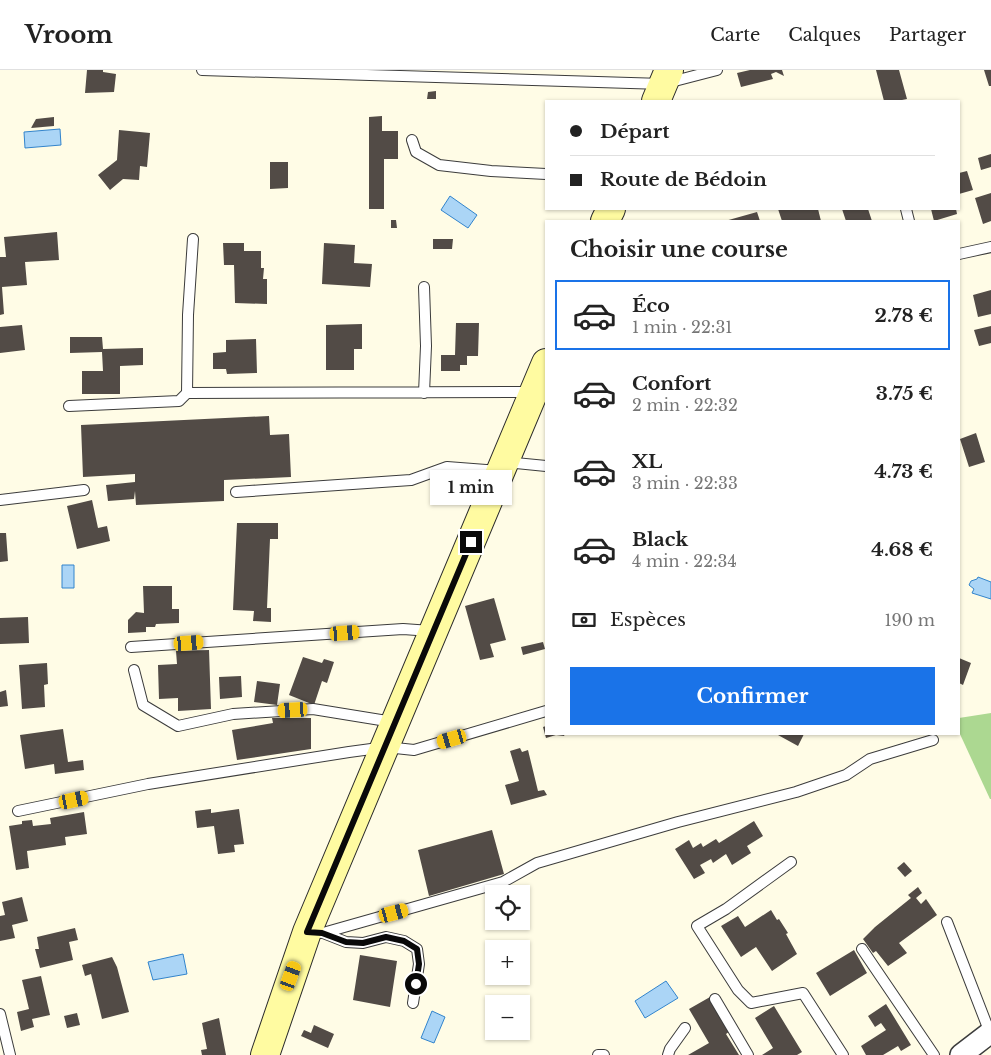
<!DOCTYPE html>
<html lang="fr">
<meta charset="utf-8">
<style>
:root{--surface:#fff;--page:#f2f2f2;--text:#222;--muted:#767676;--line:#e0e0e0;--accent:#1a73e8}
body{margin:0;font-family:"Libre Baskerville",serif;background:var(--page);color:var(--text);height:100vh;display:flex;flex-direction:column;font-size:19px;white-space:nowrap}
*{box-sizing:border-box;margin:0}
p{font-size:16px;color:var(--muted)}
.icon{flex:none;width:28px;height:28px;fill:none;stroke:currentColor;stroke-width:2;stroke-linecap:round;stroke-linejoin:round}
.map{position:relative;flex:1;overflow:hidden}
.sheet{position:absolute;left:545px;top:150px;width:415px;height:515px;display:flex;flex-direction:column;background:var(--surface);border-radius:0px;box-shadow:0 1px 4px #0004}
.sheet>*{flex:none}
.hud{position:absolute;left:545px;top:30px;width:415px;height:110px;border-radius:0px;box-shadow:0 1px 4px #0004;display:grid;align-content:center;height:110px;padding:0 25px;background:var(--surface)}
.buttons{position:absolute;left:485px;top:815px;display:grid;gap:10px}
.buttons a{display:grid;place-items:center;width:45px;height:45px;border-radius:0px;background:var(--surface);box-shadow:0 1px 4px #0004;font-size:25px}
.end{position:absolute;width:22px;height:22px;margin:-11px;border:6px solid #090909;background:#fff;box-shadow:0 0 0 2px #fff}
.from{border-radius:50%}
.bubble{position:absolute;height:35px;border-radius:0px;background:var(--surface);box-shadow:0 1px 4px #0004;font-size:16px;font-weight:700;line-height:35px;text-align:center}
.car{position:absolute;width:15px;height:30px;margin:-15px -8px;border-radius:6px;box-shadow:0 0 4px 1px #0007;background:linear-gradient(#f5c518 24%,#345 0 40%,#f5c518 0 76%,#345 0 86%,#f5c518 0)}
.hud b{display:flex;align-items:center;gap:18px;height:48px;font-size:19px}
.hud b+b{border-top:1px solid var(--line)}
.hud i{width:12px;height:12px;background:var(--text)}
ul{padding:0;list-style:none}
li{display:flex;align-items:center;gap:15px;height:70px;margin:0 10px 8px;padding:0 15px;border:2px solid transparent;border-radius:0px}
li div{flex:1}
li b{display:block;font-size:19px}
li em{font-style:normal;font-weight:700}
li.active{border-color:var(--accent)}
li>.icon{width:45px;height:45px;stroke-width:1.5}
h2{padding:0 25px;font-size:22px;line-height:60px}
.pay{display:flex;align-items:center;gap:12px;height:55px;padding:0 25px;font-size:19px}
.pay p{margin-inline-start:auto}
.primary-button{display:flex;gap:10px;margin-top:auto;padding:10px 25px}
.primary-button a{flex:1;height:58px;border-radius:0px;background:var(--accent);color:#fff;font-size:20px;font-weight:700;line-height:58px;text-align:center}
header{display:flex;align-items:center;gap:30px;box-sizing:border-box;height:70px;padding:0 25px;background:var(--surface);border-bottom:1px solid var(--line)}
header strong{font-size:24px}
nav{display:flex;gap:28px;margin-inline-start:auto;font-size:18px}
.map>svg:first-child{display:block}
.forest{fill:#acd891}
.water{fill:#abd5f6;stroke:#3284cc}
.building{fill:#524b46}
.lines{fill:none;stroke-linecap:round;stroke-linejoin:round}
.lane-casing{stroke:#3c3c3c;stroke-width:12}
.street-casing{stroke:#3c3c3c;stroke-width:24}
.secondary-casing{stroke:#2b2b2b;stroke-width:30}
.lane{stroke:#fff;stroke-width:10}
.street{stroke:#fff;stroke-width:21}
.secondary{stroke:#fffba1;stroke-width:28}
.route{stroke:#090909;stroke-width:6}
</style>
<header>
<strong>Vroom</strong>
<nav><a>Carte</a><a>Calques</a><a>Partager</a></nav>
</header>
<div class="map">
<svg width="991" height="985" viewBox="0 0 991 985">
<rect width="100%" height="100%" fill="#fffce6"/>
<!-- forest -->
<path class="forest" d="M991 643V729H990L959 662V648Z"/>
<!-- water -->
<path class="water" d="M60 59 61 75 25 78 24 62Z
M450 126 477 145 468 158 441 140Z
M62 495H74V518H62Z
M978 507 991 512V529L972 523 974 519 969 515 971 511 977 509Z
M183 884 187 904 153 910 148 892Z
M666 911 678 928 645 948 635 931Z
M432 941 445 947 434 973 421 968Z"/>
<!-- building -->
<path class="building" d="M87 0H103V2L116 4 114 22 85 23Z
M750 0H782L784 6 776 2 771 4 773 9 741 17 737 3Z
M876 0H899L907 29 897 31H884Z
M984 0H991V16H989Z
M436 21V29H427L428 22Z
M382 46V61H398V89H384V139H369V47Z
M54 47V56L31 58 36 49Z
M119 60 150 63 147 97 140 96 139 110 123 109 110 120 98 105 117 90Z
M991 84V97L981 100 978 88Z
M270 92H288V118L270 119Z
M967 101 973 120 959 124V103Z
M991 123V151L983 154 975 128Z
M778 139H818L821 151H782Z
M842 139H868L872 151H846Z
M931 139H956L957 144 934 151Z
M757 142 760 151H725Z
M391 150H396L397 158H391Z
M57 162 59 190 25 192 27 215 2 217 4 244 0 245V187H6L4 167Z
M433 169H453L452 179H433Z
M223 173H244V181H261V198H264L263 209H267V234L235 233 234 195H224Z
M324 173 355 175 354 193 372 194 370 217 322 214Z
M991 220V244L978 247 973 225Z
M456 253H479L478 286H467V295H460V301H441V285H455Z
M362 254V279H354V300H326V255Z
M22 255 25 280 0 283V257Z
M991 256V273L979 276 974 260Z
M70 267H102L103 279 143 278V295L120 296V324H82V301H103L102 282 70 283Z
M256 269 257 303 227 304 226 299H213V283L226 282V270Z
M269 346 270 365 289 364 291 407 224 410V431L136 435 135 421 134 429 108 431 106 415 135 412V404L83 407 81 355Z
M976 363 985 392 969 397 960 369Z
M92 430 98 458 107 456 110 471 77 479 67 436Z
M237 453H278V469H270L267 538H271V552L253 551 254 541 233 540Z
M0 463H6L8 491 0 492Z
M143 516H172V539H179V553L156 554 155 557H146V562L128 563V550L136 542 144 543Z
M494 528 506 570 490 574 494 587 480 590 465 536Z
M28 547 29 573 0 574V548Z
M543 572 545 579 523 585 521 577Z
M209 580 211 639 178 641V628L159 629 158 595 177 594 176 581Z
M303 587 322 593 324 589 334 592 327 613 322 611 314 635 289 625Z
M959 588 971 593 963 615 959 613Z
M47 593 48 614 44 615 45 637 22 639 19 595Z
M241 606 242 627 220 629 219 607Z
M257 611 280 614 277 635 254 632Z
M6 620 8 636 0 637V622Z
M272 648H311V679L237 690 232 660 273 653Z
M546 656V664H565L564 666 556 665 546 668 543 657Z
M63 659 68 692 83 690 84 700 55 704 54 694 25 699 20 665Z
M779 664H804L798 676 778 665Z
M520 678 522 682 528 680 538 721 544 720 547 725 511 735 505 715 519 711 510 681Z
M211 739V743L239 739 244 774 234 775 235 782 218 784 214 756 197 758 195 741Z
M84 742 87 764 65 767 66 775 27 781 29 798 16 800 9 756 22 754V751L32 750 33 756 51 754 50 748Z
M754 751 763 766 747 776 751 783 732 795 726 784 713 793 711 789 700 795 705 803 694 809 675 779 689 770 693 778 701 773 703 777 716 769 719 773Z
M492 760 504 804 429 826 418 780Z
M904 792 912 801 905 807 897 798Z
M918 817 922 823 916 828 921 834 926 829 937 845 899 873 907 883 888 896 876 881 873 883 863 869 875 857 911 828 908 825Z
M22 827 28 851 12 855 15 868 0 871V846L5 845 2 832Z
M771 840 777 850 779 849 788 863 786 864 797 884 772 901 756 877 741 887 721 856 738 846 745 857Z
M75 858 78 870 69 872 73 890 40 898 35 879H39L37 867Z
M854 880 867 903 830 926 816 903Z
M360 885 397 891 390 937 353 930Z
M112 887 117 897 129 942 102 949 91 904 85 906 82 895Z
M41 906 50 945 32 949 34 957 21 961 17 942 29 939 22 910Z
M710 927 730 961 726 964 739 985H688L709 973 689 939Z
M886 934 911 975 901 981 898 976 883 985H866L861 976 886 960 881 953 875 957 868 946Z
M774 936 802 982 797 985H762L773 978 755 948Z
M77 943 80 955 67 958 64 946Z
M219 948 226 985H202L201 980 207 979 202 953Z
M314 955 334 964 328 978 301 966 304 960 311 963Z"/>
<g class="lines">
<!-- lane casing -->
<g class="lane-casing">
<path id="lane" d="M202 0 663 14 717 0
M412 70 416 82 439 95 491 101 546 104
M906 139 909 151
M193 169 188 245 187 323 533 322
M959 184 991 177
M424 323 426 276 424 217
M69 336 179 331 187 323
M505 392 546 396
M236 422 411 410 447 397 499 401
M0 430 84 420
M131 577 403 559 431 561
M134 600 143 635 178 656 233 644 313 639 393 652
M18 741 148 714 349 682 386 677 414 680 546 641
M791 792 726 839 697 856 738 920 751 933 803 923 843 985
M947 852 990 963
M308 862 323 863 503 812 537 793 678 752 796 722 846 705 870 689 933 670
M323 863 346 872 363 873 386 867 404 871 417 879 419 894 413 933
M862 879 934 985
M715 929 748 985
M0 944 10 985
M598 985H604
M668 985 670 979 685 958"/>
</g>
<!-- street casing -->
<g class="street-casing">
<path id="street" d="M961 985 991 962"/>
</g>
<!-- secondary casing -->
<g class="secondary-casing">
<path id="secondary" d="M656 31 669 0
M605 151 611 139
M265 985 307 862 546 293"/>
</g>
<!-- lane -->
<use href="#lane" class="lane"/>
<!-- street -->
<use href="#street" class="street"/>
<!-- secondary -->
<use href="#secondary" class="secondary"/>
</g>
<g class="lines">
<!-- route -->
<path class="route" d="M416 914 419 894 417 879 404 871 386 867 363 873 346 872 322 863 307 862 471 472"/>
</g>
</svg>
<div class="buttons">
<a><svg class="icon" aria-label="locate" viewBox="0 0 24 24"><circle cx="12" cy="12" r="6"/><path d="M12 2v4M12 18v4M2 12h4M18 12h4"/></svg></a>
<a>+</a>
<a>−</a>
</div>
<i class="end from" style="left:416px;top:914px"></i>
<i class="end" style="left:471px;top:472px"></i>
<div class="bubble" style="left:430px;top:400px;width:82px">1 min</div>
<i class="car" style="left:345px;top:563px;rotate:86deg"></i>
<i class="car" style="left:189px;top:573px;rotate:86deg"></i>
<i class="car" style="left:293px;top:640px;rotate:267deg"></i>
<i class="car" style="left:452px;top:669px;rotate:254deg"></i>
<i class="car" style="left:74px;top:730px;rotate:78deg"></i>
<i class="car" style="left:394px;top:843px;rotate:75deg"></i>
<i class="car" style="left:291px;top:906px;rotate:20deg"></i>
<div class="hud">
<b><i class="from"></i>Départ</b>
<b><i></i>Route de Bédoin</b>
</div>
<section class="sheet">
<h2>Choisir une course</h2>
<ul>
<li class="active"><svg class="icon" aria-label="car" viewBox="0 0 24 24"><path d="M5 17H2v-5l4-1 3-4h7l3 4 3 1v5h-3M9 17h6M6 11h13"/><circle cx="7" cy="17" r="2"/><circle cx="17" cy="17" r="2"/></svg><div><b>Éco</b><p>1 min · 22:31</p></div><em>2.78 €</em></li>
<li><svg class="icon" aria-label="car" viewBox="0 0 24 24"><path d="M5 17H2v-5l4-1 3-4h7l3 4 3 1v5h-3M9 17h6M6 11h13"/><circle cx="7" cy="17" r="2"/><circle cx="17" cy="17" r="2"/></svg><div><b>Confort</b><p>2 min · 22:32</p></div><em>3.75 €</em></li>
<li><svg class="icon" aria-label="car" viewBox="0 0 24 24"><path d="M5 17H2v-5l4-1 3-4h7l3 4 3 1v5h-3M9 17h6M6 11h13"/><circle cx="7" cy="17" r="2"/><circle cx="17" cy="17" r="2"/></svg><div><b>XL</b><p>3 min · 22:33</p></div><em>4.73 €</em></li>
<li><svg class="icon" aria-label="car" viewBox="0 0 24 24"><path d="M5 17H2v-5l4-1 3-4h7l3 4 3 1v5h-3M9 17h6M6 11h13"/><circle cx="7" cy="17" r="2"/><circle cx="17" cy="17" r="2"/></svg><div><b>Black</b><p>4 min · 22:34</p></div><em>4.68 €</em></li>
</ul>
<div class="pay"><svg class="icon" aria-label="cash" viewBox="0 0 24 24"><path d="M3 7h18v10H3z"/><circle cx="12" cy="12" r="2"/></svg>Espèces<p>190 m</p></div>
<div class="primary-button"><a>Confirmer</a></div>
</section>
</div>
